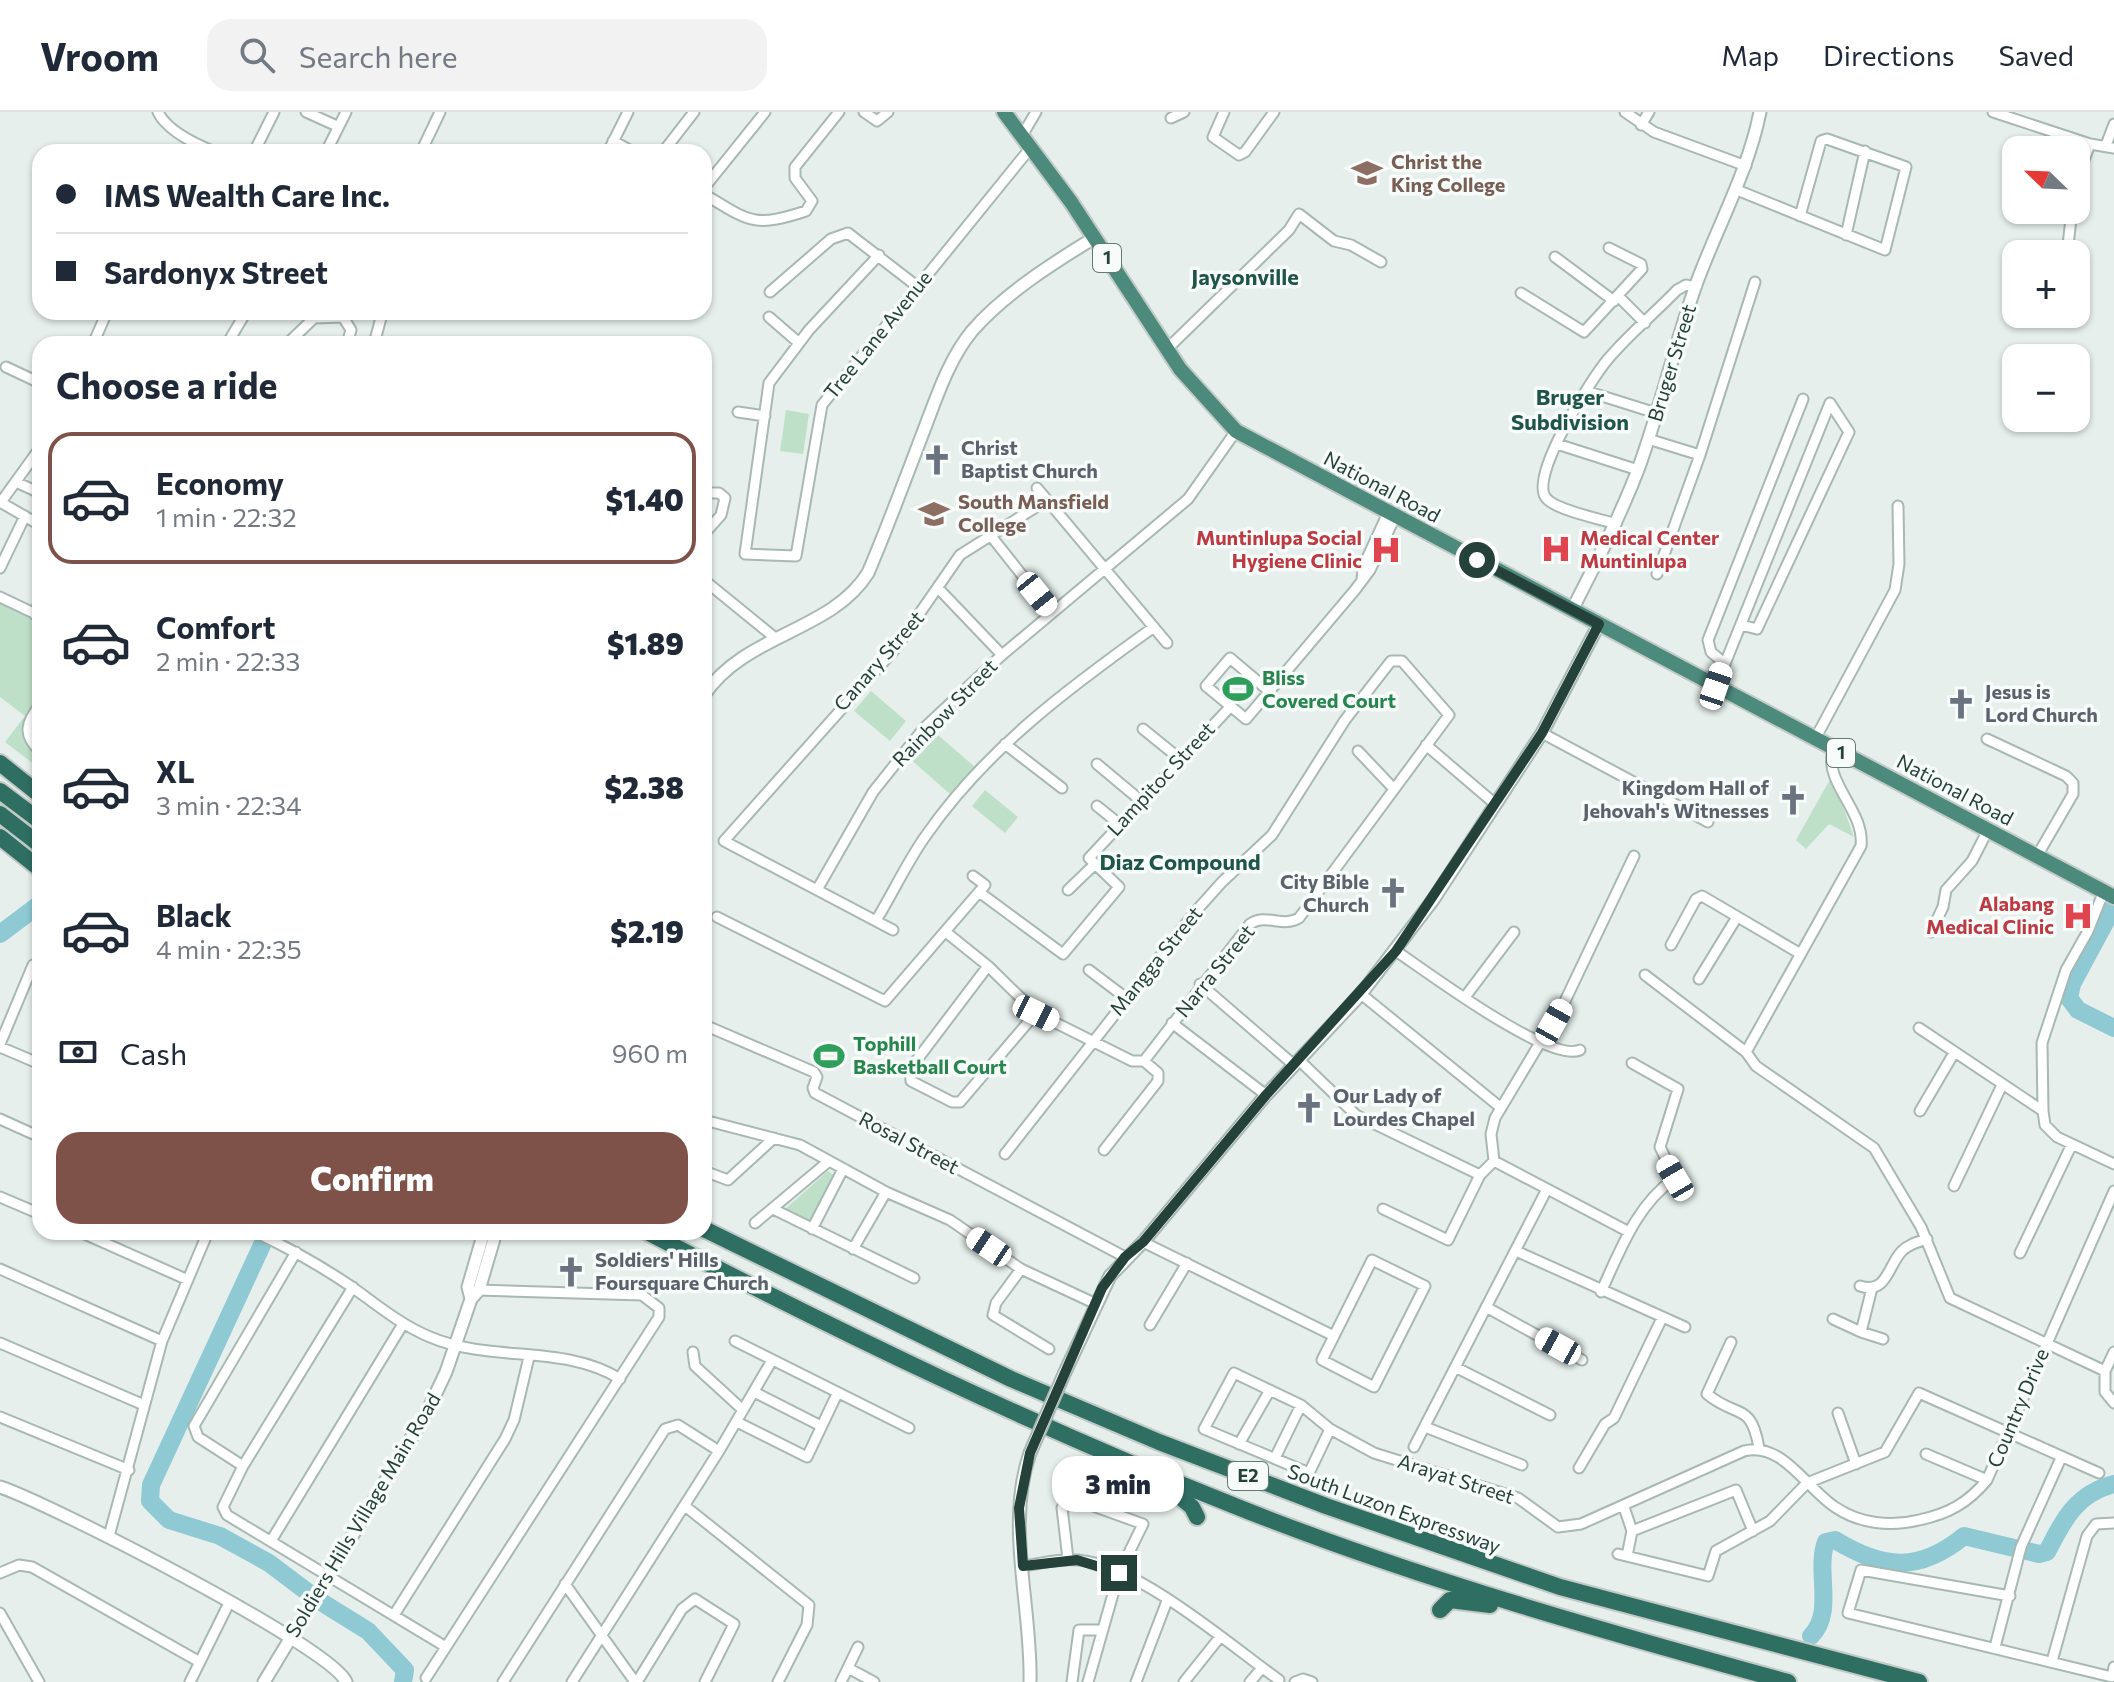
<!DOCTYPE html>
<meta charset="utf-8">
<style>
:root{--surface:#fff;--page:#f2f2f3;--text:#1f2937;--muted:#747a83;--line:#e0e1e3;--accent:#7f5249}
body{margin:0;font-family:Commissioner,sans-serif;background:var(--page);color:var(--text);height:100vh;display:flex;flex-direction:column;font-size:30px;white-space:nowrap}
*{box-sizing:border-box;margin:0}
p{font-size:26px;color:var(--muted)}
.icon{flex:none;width:44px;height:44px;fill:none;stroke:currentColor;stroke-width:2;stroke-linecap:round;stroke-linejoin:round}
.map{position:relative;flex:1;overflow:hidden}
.details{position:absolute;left:32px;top:224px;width:680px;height:904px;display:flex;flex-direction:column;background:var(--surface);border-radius:24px;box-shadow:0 2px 6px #0004}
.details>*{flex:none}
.hud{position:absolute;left:32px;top:32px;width:680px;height:176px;border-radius:24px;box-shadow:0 2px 6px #0004;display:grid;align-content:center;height:176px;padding:0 24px;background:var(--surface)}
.needle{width:52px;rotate:293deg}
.fabs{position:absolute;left:2002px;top:24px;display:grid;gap:16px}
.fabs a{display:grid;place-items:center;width:88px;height:88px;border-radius:16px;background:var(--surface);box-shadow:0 2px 6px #0004;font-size:40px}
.end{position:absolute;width:36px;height:36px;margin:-18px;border:10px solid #24423a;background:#fff;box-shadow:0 0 0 4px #fff}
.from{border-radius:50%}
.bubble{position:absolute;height:56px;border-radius:24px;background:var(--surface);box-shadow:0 2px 6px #0004;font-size:26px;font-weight:800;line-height:56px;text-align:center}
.car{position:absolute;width:24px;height:48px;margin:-24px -12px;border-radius:10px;box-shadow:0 0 6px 2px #0007;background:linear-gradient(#fff 24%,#345 0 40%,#fff 0 76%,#345 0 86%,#fff 0)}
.hud b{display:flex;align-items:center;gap:28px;height:76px;font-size:30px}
.hud b+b{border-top:2px solid var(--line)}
.hud i{width:20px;height:20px;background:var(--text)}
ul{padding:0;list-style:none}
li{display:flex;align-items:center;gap:24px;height:132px;margin:0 16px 12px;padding:0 8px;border:4px solid transparent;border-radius:24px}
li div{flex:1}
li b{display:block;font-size:30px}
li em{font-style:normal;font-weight:800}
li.active{border-color:var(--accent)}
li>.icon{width:72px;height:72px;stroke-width:1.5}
h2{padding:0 24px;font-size:36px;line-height:96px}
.pay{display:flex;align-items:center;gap:20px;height:88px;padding:0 24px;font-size:30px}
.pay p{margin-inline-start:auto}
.cta{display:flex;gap:16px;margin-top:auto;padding:16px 24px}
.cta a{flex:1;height:92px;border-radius:24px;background:var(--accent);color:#fff;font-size:32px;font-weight:800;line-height:92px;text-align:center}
header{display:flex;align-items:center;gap:48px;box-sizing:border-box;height:112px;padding:0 40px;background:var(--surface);border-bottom:2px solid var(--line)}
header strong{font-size:38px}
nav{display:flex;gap:44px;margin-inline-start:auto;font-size:28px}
.search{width:560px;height:72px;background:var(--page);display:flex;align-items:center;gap:20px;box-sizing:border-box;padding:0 28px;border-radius:24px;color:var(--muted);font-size:30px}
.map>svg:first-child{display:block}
.green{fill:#bfe0c8}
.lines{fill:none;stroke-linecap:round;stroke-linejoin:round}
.river{stroke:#8ec9d4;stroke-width:18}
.minor-casing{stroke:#a8b8b2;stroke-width:13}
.tertiary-casing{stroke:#a8b8b2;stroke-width:15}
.trunk-casing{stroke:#c2cac8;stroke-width:18}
.motorway-casing{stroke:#c2cac8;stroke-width:20}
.minor{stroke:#fff;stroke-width:9}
.tertiary{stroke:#fff;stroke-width:11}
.trunk{stroke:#4c8a7c;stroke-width:14}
.motorway{stroke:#2f6f62;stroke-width:16}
.tertiary-bridge-casing{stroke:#a8b8b2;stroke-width:15;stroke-linecap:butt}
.tertiary-bridge{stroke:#fff;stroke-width:11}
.route{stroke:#24423a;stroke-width:10}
.labels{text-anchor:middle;stroke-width:7;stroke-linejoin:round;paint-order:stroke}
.shield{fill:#f7fbf9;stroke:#637a73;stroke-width:2}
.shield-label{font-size:18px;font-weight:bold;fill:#24423a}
.education-label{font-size:20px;font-weight:bold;fill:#785e54;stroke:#f7fbf9;text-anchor:start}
.street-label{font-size:20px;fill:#24423a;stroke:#f7fbf9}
.worship-label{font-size:20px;font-weight:bold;fill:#5b616d;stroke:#f7fbf9;text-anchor:start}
.health-label{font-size:20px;font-weight:bold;fill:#be3a42;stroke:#f7fbf9;text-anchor:end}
.leisure-label{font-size:20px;font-weight:bold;fill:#27864d;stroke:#f7fbf9;text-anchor:start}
.neighbourhood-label{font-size:22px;font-weight:bold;fill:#1f5548;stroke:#f7fbf9}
</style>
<header>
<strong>Vroom</strong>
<div class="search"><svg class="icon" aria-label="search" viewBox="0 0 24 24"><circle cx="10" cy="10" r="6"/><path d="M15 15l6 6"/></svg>Search here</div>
<nav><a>Map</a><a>Directions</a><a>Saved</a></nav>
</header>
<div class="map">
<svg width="2114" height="1570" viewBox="0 0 2114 1570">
<rect width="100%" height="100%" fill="#e6efeb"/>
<!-- green -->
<path class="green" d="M786 298 809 302 803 342 780 339Z
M0 492 40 508V657L5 630 25 604 0 585Z
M871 579 906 609 890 629 854 599Z
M931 617 975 655 951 683 908 645Z
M1832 664 1854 725 1829 712 1806 737 1796 728Z
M985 678 1018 705 1005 721 972 694Z
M828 1059 835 1064 810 1112 784 1098Z"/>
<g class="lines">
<!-- river -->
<path class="river" d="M2114 794 2072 872 2069 886 2078 898 2114 916
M0 822 40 792
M268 1120 151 1373 150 1389 169 1408 220 1424 269 1451 318 1488 368 1519 405 1558 403 1570
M1811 1524C1835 1500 1815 1459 1826 1430L1835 1428C1884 1458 1920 1460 1964 1424L2039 1442 2047 1440C2064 1407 2076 1382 2114 1372"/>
<!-- minor casing -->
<g class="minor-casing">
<path id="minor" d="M158 0C167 19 195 32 215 40
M306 0 337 14
M864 0 877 9 888 0
M1224 0 1213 25 1239 43 1245 40 1274 0
M1625 0 1654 20 1746 54
M1993 0 2090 32 2114 36
M1171 6 1184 0
M1641 13 1649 0
M1023 22 1036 0
M613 29 633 40
M2106 33 2114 12
M254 40 274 0
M326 40 346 0
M421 40 440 0
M571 40H573
M608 40 628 0
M663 40 694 0
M2076 70 2090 32
M704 76 765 0
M1737 78 1885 138 1906 55 1827 27 1821 29 1800 104
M704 82C750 110 754 116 806 99L812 89 795 66V55L839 0
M1846 123 1865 39
M2067 142 2072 98
M879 143 809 218 769 271 745 442 796 444 822 293 1032 34
M1555 145 1614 189
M770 180 831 127 848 121 918 175
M1521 181 1584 220 1642 157 1641 152 1609 136
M1618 184 1645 211
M343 205 351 218 347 232
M769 205 799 231
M93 232 107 200
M227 232 246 200
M287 232 314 206 343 205
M374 232 382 202 378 200
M1166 238 1289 118 1299 102 1334 129 1351 133 1381 150
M6 255 40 271
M1586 279 1656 301
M738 300 765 304
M1648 327 1700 343
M1557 332 1638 358
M18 371 40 381
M1037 376 1167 531
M704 381H719L725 386 721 403 704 422
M0 390 40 413
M1 390 40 336
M1616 412C1600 407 1557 398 1547 387 1526 368 1592 266 1608 247 1629 222 1655 201 1677 178L1686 173 1696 175
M991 424 1052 501
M0 456 25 404
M1657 462 1700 343 1755 170
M704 468 774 525
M1362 468 1363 455 1388 401
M938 476 1002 543
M0 485 40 504
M34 502 40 490
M1741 513 1757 517 1849 320 1830 291
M1724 551 1711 540 1708 528 1803 287
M1716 574 1830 291
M1269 579 1230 546 1206 574 1246 607 1355 478 1370 458 1395 405
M40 593C26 610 22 623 40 639
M1143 617 1180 647
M1542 621 1708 710
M1815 627 1895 478 1899 452 1898 394
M1987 627 2066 664 2073 671V682L2037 744
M1005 632 1062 676
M1426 633 1494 691
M1358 639 1394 677
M1097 652 1140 688
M1097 694 1118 711
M818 776 873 680 924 616 1002 543 1188 387 1236 319
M1068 778 1095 752
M2104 779 2088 819 2066 858 2042 931 2043 999 2045 1013 2057 1025 2114 1052
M979 780 1063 842 1119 775 1089 746 1231 594
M717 805 885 889 985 773 973 764
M877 807C894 779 908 748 927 722 987 636 1070 575 1154 515
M893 818 724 729 895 537 960 443 1047 388
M1931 820 1943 795 1946 778 1972 749 1988 718
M947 821 988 854 1036 901 1132 949H1144
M1671 833 1696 787 1702 784 1799 841
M1396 839C1426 859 1550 952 1580 938
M988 854 910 957 911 969 952 990H960L1036 901
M1089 858 1126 886
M1645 863 1746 940 1756 954 1874 1036 1921 1115 1950 1186 2105 1259 2114 1240
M1699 867 1737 805
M1200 872 1294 953
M1361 882 1500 995
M1465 885 1514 820
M1172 911 1266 983
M709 915 814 960 817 965 813 976 815 981 1125 1145
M1919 916 2043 999
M0 932 33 853
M0 935 40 952
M1746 940 1861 734C1865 698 1823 671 1833 637
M1299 948 1356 1003 1480 1063
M1920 999 1954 941
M0 1007 40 1025
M704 1008 800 1033 886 1080 950 1108 1021 1157 1094 1191
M1104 1038 1158 969V961L1144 949
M1005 1042 1196 799 1222 770 1272 723 1345 608 1391 549H1402L1449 603 1299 806C1283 816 1266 801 1250 812L1144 949
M1494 1049 1629 1120
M704 1059 728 1068 774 1026
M1954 1074 2002 973
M0 1085 40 1102
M773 1097 914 1166
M1383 1097 1448 1128 1480 1063 1494 1049 1491 1022 1495 1006 1565 889 1634 744
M755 1111 829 1049
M812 1117 843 1057
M80 1120 188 1168
M255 1120C289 1136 321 1154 352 1175 377 1193 401 1213 430 1225 491 1251 565 1232 620 1267
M1143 1130 1334 1224
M853 1137 886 1080
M1516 1139 1685 1215
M2020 1141 2072 1032
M1372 1148 1425 1174 1374 1275 1322 1248Z
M0 1157 162 1229
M1021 1157 996 1191 993 1203 1049 1237
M1860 1174C1887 1183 1888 1153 1902 1139 1909 1132 1918 1130 1927 1127
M353 1175 243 1354 223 1395 227 1403 446 1535
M1601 1180C1620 1139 1636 1093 1675 1066L1660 1035 1678 977 1632 951
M1486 1195 1582 1248
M1833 1207 1861 1220 1872 1176
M1150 1213 1187 1151
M1861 1220 1883 1227
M735 1229 909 1316
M1731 1230 1707 1282C1737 1307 1751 1289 1759 1336
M0 1231 144 1293
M693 1240 695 1254 743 1298
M1455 1255 1550 1303
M2105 1259V1280L2114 1291
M754 1280 821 1314
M1838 1301 1856 1352
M0 1305 129 1358
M737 1310 807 1345 837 1282
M1425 1315 1522 1353
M1330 1317 1309 1361 1204 1317 1234 1261 1301 1293 1330 1317 1374 1341 1518 1386 1558 1415 1581 1412 1744 1339C1782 1329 1807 1377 1835 1395 1860 1412 1891 1415 1919 1408 1948 1402 1968 1391 1987 1368L2114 1079
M1239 1332 1270 1278
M1414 1335 1547 1077
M1926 1342 1987 1368
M1275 1346 1301 1293
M243 1354 198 1325 194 1314 296 1140
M1579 1356 1605 1312 1614 1306 1662 1206
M685 1394 809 1493 807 1513 778 1570
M1624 1395 1632 1419 1627 1444
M1632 1419 1736 1378 1753 1419
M109 1424 162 1229 208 1120
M271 1429 403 1212
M1618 1442 1708 1464 1716 1439 1770 1409 1807 1371 1885 1340 1919 1281 2099 1361
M1068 1447 1062 1396 1068 1385 1143 1412 1119 1461 1088 1570
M1023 1454C1043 1451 1065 1445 1085 1449 1143 1458 1229 1532 1279 1568
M0 1461 19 1453 32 1455 198 1549
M565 1472 635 1570
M2010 1484 1861 1458 1848 1501 2112 1565 2114 1555
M0 1501 39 1570
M394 1503 505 1327 514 1308 529 1245
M1995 1535 2021 1435 2061 1346
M2052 1549 2087 1424 2096 1412 2114 1411
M848 1556 874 1570
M426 1566 659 1205V1196L642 1183 479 1178
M190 1570 229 1491
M503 1570 665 1317 678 1313 719 1339
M572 1570 719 1339 771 1250
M637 1570 682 1497 695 1487 734 1512 705 1570
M841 1570 858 1535
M1072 1570 1079 1518H1103
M1136 1570 1167 1489
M1184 1570 1220 1525
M1250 1570 1262 1556
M1295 1570 1303 1567 1312 1570"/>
</g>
<!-- tertiary casing -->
<g class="tertiary-casing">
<path id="tertiary" d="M1572 498C1596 451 1620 405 1639 355 1661 294 1675 231 1697 170 1718 113 1748 60 1760 0
M704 583C746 521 831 520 868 461 888 414 906 365 924 318 937 284 949 247 972 219 1004 182 1053 151 1094 126
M471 1187 468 1175 484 1120
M1065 1260 1110 1164 1143 1130 1266 983 1361 882 1433 788 1542 621 1599 512
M0 1375C47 1390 333 1536 346 1570
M264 1570 427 1300 446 1260 471 1187 479 1178 496 1120
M1030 1570C1032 1495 1005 1413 1030 1341"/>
</g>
<!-- trunk casing -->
<g class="trunk-casing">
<path id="trunk" d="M1004 0 1071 90 1180 257 1236 319 2114 785"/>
</g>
<!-- motorway casing -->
<g class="motorway-casing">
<path id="motorway" d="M0 651 40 683
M0 679 40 709
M0 702 40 733
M0 725 40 757
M704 1117 1011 1267 1159 1330 1326 1394 1560 1475 1919 1570
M647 1120C841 1221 1037 1316 1240 1396 1419 1467 1603 1519 1788 1570
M1160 1368 1192 1395 1197 1405
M1440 1498 1450 1488 1490 1493"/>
</g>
<!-- minor -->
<use href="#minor" class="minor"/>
<!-- tertiary -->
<use href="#tertiary" class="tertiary"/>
<!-- trunk -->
<use href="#trunk" class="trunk"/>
<!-- motorway -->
<use href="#motorway" class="motorway"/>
<!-- tertiary-bridge casing -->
<g class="tertiary-bridge-casing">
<path id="tertiary-bridge" d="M1030 1341 1065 1260"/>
</g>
<!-- tertiary-bridge -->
<use href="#tertiary-bridge" class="tertiary-bridge"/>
</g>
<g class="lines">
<!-- route -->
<path class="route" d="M1119 1461 1077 1448 1023 1454 1019 1396 1030 1341 1102 1176 1125 1145 1143 1130 1266 983 1396 839 1542 621 1599 512 1477 448"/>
</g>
<!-- icons -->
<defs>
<g id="university-bare" transform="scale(2.4)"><path d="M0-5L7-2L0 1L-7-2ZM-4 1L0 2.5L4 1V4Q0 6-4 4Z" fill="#8d6e63" stroke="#f7fbf9" stroke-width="2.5" paint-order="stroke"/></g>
<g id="church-bare" transform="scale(2.4)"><path d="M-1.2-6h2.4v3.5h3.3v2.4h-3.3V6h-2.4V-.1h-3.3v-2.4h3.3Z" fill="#6b7280" stroke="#f7fbf9" stroke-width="2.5" paint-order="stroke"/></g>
<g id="hospital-bare" transform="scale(2.4)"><path d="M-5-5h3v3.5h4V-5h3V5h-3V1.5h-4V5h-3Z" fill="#e0444e" stroke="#f7fbf9" stroke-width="2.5" paint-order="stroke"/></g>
<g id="stadium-bare" transform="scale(2.4)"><path d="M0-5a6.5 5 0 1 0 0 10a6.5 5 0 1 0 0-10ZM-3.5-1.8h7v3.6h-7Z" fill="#2e9e5b" stroke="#f7fbf9" stroke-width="2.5" paint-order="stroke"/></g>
</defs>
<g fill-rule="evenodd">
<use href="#university-bare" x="1367" y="61"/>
<use href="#church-bare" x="937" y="348"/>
<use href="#university-bare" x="934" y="402"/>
<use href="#hospital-bare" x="1556" y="437"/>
<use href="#hospital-bare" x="1386" y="438"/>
<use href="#stadium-bare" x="1238" y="577"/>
<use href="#church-bare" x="1961" y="592"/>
<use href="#church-bare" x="1793" y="688"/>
<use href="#church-bare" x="1393" y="781"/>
<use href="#hospital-bare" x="2078" y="804"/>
<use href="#stadium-bare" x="829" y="944"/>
<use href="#church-bare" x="1309" y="996"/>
<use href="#church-bare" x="571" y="1160"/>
</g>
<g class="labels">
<!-- shield labels -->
<g class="shield">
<rect x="1093" y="132" width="28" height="28" rx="6"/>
<rect x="1827" y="627" width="28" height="28" rx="6"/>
<rect x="1228" y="1350" width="40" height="28" rx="6"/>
</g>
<g class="shield-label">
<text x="1107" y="152">1</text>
<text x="1841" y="647">1</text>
<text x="1248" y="1370">E2</text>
</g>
<!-- education labels -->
<g class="education-label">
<text x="1391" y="57">Christ the<tspan x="1391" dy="23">King College</tspan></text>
<text x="958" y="397">South Mansfield<tspan x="958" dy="23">College</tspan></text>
</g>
<!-- street labels -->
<g class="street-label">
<text transform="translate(878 223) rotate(-51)" y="7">Tree Lane Avenue</text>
<text transform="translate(1672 251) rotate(-73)" y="7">Bruger Street</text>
<text transform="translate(1382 375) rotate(28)" y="7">National Road</text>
<text transform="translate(879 549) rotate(-49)" y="7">Canary Street</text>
<text transform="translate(945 601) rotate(-46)" y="7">Rainbow Street</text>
<text transform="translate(1161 667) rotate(-47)" y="7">Lampitoc Street</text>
<text transform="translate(1955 678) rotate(28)" y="7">National Road</text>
<text transform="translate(1156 849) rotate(-51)" y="7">Mangga Street</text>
<text transform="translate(1215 859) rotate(-51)" y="7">Narra Street</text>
<text transform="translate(909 1031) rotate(28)" y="7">Rosal Street</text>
<text transform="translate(2018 1296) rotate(-67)" y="7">Country Drive</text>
<text transform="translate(1456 1367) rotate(18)" y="7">Arayat Street</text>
<text transform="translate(1394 1397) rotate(20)" y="7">South Luzon Expressway</text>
<text transform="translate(363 1403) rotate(-59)" y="7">Soldiers Hills Village Main Road</text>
</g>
<!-- worship labels -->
<g class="worship-label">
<text x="961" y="343">Christ<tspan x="961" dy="23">Baptist Church</tspan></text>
<text x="1985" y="587">Jesus is<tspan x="1985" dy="23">Lord Church</tspan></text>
<text x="1769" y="683" text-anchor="end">Kingdom Hall of<tspan x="1769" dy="23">Jehovah's Witnesses</tspan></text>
<text x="1369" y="777" text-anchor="end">City Bible<tspan x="1369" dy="23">Church</tspan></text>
<text x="1333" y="991">Our Lady of<tspan x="1333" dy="23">Lourdes Chapel</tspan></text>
<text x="595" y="1155">Soldiers' Hills<tspan x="595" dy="23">Foursquare Church</tspan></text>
</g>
<!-- health labels -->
<g class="health-label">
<text x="1362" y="433">Muntinlupa Social<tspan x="1362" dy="23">Hygiene Clinic</tspan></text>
<text x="1580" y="433" text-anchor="start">Medical Center<tspan x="1580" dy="23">Muntinlupa</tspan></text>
<text x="2054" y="799">Alabang<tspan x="2054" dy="23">Medical Clinic</tspan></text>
</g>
<!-- leisure labels -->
<g class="leisure-label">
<text x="1262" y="573">Bliss<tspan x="1262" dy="23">Covered Court</tspan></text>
<text x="853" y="939">Tophill<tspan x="853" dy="23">Basketball Court</tspan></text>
</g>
<!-- neighbourhood labels -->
<g class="neighbourhood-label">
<text x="1245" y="173">Jaysonville</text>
<text x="1570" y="293">Bruger<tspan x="1570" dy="25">Subdivision</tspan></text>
<text x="1180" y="758">Diaz Compound</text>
</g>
</g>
</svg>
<div class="fabs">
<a><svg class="needle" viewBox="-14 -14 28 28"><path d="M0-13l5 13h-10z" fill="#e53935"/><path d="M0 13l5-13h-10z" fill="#747a83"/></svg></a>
<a>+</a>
<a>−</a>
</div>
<i class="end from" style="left:1477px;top:448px"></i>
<i class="end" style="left:1119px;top:1461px"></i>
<div class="bubble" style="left:1052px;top:1344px;width:132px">3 min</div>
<i class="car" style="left:1037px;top:482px;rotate:141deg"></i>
<i class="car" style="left:1716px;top:574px;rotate:19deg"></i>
<i class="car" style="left:1036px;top:901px;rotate:116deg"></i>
<i class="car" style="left:1554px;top:910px;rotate:29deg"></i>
<i class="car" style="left:1675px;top:1066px;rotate:330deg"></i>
<i class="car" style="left:989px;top:1135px;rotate:304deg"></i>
<i class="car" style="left:1558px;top:1234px;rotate:299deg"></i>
<div class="hud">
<b><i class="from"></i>IMS Wealth Care Inc.</b>
<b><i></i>Sardonyx Street</b>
</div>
<section class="details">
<h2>Choose a ride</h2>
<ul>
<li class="active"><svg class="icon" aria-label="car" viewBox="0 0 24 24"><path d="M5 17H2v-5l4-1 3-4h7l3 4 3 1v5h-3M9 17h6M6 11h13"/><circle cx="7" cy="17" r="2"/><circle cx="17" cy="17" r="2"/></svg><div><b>Economy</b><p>1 min · 22:32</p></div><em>$1.40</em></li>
<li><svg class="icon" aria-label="car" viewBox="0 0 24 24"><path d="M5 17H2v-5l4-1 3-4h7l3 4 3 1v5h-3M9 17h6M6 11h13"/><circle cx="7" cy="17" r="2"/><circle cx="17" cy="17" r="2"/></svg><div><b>Comfort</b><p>2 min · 22:33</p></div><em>$1.89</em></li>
<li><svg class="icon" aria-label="car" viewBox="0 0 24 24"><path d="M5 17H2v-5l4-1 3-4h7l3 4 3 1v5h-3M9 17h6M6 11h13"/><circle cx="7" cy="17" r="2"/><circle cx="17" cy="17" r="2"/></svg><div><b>XL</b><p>3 min · 22:34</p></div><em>$2.38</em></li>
<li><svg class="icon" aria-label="car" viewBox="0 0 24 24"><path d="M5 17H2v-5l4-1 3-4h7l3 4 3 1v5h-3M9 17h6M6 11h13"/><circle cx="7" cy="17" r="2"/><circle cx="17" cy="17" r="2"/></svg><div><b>Black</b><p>4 min · 22:35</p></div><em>$2.19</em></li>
</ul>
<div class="pay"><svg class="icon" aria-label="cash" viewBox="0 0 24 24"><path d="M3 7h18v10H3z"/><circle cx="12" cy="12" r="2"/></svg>Cash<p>960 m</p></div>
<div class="cta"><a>Confirm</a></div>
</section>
</div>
